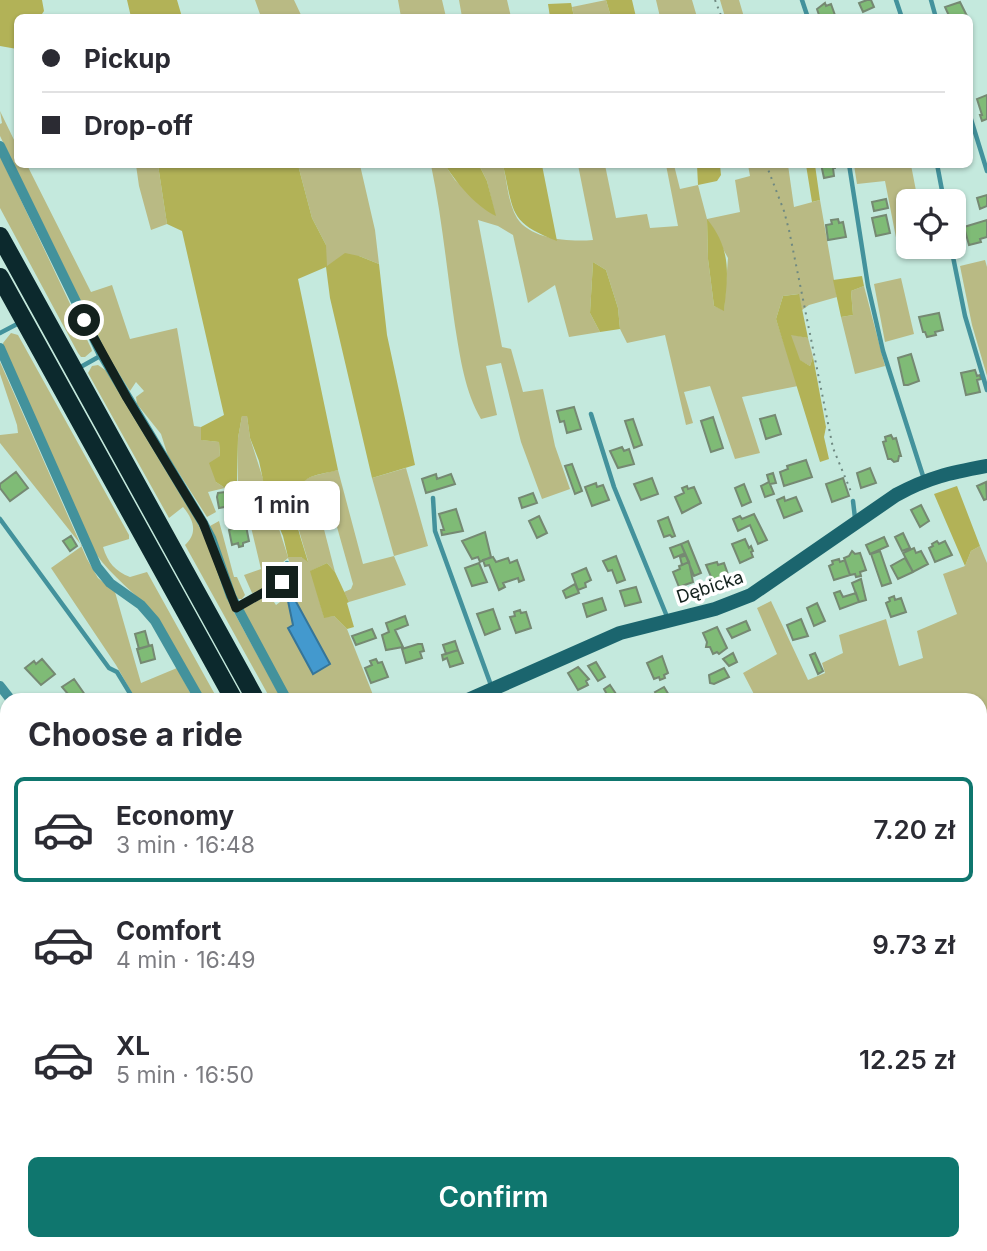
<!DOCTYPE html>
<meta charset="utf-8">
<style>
:root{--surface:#fff;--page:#f7f7f7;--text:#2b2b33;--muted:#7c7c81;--line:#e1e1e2;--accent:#0f766e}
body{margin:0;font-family:Inter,sans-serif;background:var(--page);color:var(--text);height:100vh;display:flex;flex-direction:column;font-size:26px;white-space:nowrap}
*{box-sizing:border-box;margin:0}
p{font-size:23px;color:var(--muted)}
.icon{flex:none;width:38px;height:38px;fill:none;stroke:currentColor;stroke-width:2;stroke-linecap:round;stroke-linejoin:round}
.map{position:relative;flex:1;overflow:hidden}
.side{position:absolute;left:0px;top:693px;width:987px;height:558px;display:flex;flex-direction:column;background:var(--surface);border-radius:21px 21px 0 0;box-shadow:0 2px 5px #0004}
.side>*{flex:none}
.guide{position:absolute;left:14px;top:14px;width:959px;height:154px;border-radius:10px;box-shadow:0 2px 5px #0004;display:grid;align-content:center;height:154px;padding:0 28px;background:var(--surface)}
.fabs{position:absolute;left:896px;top:189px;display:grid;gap:14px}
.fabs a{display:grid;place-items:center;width:70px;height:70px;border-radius:10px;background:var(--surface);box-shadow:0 2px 5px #0004;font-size:35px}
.end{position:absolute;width:32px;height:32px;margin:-16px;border:9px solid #13211d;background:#fff;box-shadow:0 0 0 4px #fff}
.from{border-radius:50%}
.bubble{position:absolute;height:49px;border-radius:10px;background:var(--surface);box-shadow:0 2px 5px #0004;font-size:23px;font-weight:600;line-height:49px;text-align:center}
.guide b{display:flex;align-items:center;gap:24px;height:66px;font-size:26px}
.guide b+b{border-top:2px solid var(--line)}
.guide i{width:18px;height:18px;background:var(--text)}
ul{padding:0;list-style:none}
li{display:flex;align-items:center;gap:21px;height:105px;margin:0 14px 10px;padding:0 14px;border:4px solid transparent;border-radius:10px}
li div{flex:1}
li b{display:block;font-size:26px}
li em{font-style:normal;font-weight:600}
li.active{border-color:var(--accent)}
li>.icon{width:63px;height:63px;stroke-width:1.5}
h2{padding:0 28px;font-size:32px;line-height:84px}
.action{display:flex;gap:14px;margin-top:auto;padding:14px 28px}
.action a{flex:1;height:80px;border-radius:10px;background:var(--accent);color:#fff;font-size:28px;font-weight:600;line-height:80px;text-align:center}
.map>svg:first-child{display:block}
.green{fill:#b9ba84;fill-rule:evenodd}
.forest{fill:#b2b257}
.water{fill:#4399ce;stroke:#357599;stroke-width:2}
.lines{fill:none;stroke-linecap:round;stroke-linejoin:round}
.stream{stroke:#357599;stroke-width:3.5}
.building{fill:#7fbb76;stroke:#758972;stroke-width:2}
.path{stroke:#6f8981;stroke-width:2;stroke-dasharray:2 5;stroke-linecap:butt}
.lane{stroke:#43929c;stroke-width:4.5}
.street{stroke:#43929c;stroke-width:10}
.secondary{stroke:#1b656e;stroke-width:14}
.highway{stroke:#0c292d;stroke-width:18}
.route{stroke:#13211d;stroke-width:9}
.labels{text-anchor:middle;stroke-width:7;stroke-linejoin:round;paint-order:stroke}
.street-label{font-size:18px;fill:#13211d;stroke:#fff}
</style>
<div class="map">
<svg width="987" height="1251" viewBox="0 0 987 1251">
<rect width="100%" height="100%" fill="#c4e9dd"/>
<!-- green -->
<path class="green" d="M255 0H294L302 17H261Z
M398 0H442L446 17H401Z
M459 0H507L511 17H462Z
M606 0 611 17H574L572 7Z
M656 0H692L697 17H660Z
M720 0H739L744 17H725Z
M0 111 17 146 18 164 27 165 91 292 112 285 130 339 177 328 194 426 201 427 202 440 219 442 220 456 216 482 225 488 208 492 216 512 207 517 168 456 161 434 137 404 136 397 144 391 136 382 130 391 108 357 0 136V124L2 123Z
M0 156 91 348 92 351 85 357H81L78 353 0 208Z
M136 165H158L167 224 151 230 139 186Z
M298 165H360L375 230 379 264 359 256 326 267V245L312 218Z
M431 165H445L455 180 495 215 487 181 479 165H503C507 181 508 203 517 218 531 240 571 242 593 240L578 165H605L616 218 647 214 650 228 678 226 666 165H674L680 189 698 185 707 219 740 212 735 180 750 176 748 165H788L794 207 820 200 837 297 809 305 802 310 798 294 783 296 776 319 798 386 742 397 760 453 735 459 710 386 684 392 693 423 686 425 665 335 627 343 620 329 618 308 606 270 593 262 590 313 600 332 569 337 555 285 528 303 513 235 498 226 478 220 502 347 511 349 523 392 543 389 555 446 570 489 542 499 521 442 501 363 486 366 497 415 481 419C465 392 460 357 455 326 447 272 442 217 431 165ZM707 220 728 258 724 310 714 306 708 259Z
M854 165H883L884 168 911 165 918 201H908V247H928L899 253 885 181 857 184Z
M985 260 987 267V376L972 325 960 266Z
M901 278 914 334 885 342 874 284Z
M864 286 885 366 855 374 841 317 853 315 851 291Z
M11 333 18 335 129 535V539L103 547C108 563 115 571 130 577L147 572 218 700H205C188 672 173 640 153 614 135 592 112 577 96 554L4 349 3 343Z
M790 334 808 338 813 357 810 366 799 360Z
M0 362 87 559 98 578 115 592 141 683 177 668 194 700H136L116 665 51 568 82 546 0 443V435L18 433 17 425 0 374Z
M98 365 108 372 194 515 213 557 230 605 282 700H271L185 545C198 533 194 520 183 507L169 518 88 373 92 366Z
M242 416H247L250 438 288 557H301L308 561C302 538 281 489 310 477 319 474 329 472 338 470L363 564 394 556 372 478 406 468 428 546 394 556 406 585 349 602 344 592 351 589 353 584 330 502 318 506 335 572 327 563 311 571 324 617 334 616 347 629 375 700H291L244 611V608L267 596H270L276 605 280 602 277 590 287 580 292 570 288 558 282 563C283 580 269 591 252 593L244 575 261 569 241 485H238V438Z
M219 521 234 577H237L245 595 242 599H236L210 526Z
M980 546 987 563V722L985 723 980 716V700H757L743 673 777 654 757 608 771 601 808 680 825 673 822 663 843 653 839 635 886 619 899 666 923 658 917 631 957 614 943 574 965 566 971 551Z
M987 813V866L980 867V814Z
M0 1161 2 1163 7 1161V1244H331L330 1251H0Z
M980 1233H986L979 1251H933L935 1244H980Z"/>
<!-- forest -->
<path class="forest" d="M0 0H42L44 11 40 17 18 18 17 49 0 46Z
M127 0H177L182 17H131Z
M606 0H632L636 17H611Z
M571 3 574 17H550L548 4Z
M158 165H298L312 218 326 245 327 266 345 253 359 256 379 264 387 335 415 465 372 478 330 298 326 267 298 279 338 470C329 473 314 474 307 479 282 496 302 539 308 562L301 557H288L283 536 267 499 259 461 250 438 247 416H242L238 438 237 485 225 488 216 482 209 463 220 456 219 442 201 440V427L224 415 182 231 167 224Z
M445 165H479L487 181 496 216C475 206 457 183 445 165Z
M503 165H542L557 241C508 222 514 212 503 165Z
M697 165H720L721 175 717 181 698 185Z
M806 165H815L820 200 812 202Z
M707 219C732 250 728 274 724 311L714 306 708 259Z
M593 262 606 270 618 308 620 329 600 332 590 313Z
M862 276 864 286 851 291 853 315 841 317 833 280Z
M799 294 808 338 791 335 800 360 810 366 813 357 826 427 824 437 829 459 820 462 776 319 783 296Z
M957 486 980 546 971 551 965 566 934 494Z
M327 563 335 572 349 602 347 603 354 627 347 629 334 616 324 618 310 571Z
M980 716 985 723 987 722V813L980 814Z
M987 1133V1230L986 1233H980V1151Z"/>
<!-- water -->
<path class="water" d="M294 598 330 664 313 674 288 628 293 625 288 601Z"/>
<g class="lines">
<!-- stream -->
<path class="stream" d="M980 737 987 733
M291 1251 300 1244"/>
</g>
<!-- building -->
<path class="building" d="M867 0H871L874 7 863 12 859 3Z
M960 2 968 18H950L945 7Z
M825 3 826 6 831 4 836 18H820L817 9Z
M987 95V119L982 121 980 115H982L977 99Z
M821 164H836L835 168H833L834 176 824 178Z
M987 195V206L980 209 977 198Z
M886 199 888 208 874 211 872 202Z
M886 215 890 233 876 236 872 218Z
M838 219 839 223 843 222 846 237 828 240 826 225 832 224 831 220Z
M987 220V237L980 239 981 242 969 245 964 227Z
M939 313 943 330 935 332 936 335 927 337 925 332H923L919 317Z
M911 354 919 381 908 385H904L898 358Z
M975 370 977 376 980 375 981 379 977 380 980 392 966 395 961 373Z
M574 407 581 429 567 433 564 421 560 422 557 411Z
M775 415 781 434 766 439 760 419Z
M713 417 723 448 711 452 701 421Z
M633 419 642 445 634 448 625 421Z
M891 435 893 439 896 438 901 456H899L898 461 894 462 891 459H888L883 442 886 441 885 437Z
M622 447 624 451 629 449 634 464 618 468 610 451Z
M806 460 812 477 784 486 780 472 788 469 787 466Z
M572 464 582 491 575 494 565 466Z
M870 468 876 483 861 488 857 473Z
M16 472 28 488 10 501 0 488V484Z
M773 473 776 483 770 484 774 494 765 497 761 486 769 482 767 475Z
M436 474 437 479 451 474 455 484 426 493 422 479Z
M652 478 658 494 641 500 634 484Z
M843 478 849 496 832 502 826 484Z
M986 482 987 499 984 500 977 486Z
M596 483 597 487 603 485 609 500 592 506 585 487Z
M744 484 751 502 742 506 735 488Z
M687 486 688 489 694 487 701 503 682 513 675 497 684 493 682 488Z
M225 492 226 495 240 492 244 506 236 508 235 505 219 508 217 497 218 493Z
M533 493 537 503 522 508 519 498Z
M784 497 785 501 796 497 802 511 784 518 777 500Z
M921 505 929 521 920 527 911 510Z
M456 509 463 531 442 535 441 530H444L439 514Z
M754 514 767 540 758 544 750 525 738 531 733 519 740 516 742 519Z
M539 516 547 533 537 538 529 521Z
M668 517 675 536 672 537 670 535 664 537 658 521Z
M240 523 241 527 246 526 249 541 243 543V546L239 547 238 543 232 545 229 530 234 528 233 525Z
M485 532 491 557 480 562 478 557 472 559 462 541Z
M903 533 910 548 902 551 895 537Z
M71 536 77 546 70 551 63 541Z
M884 537 888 546 870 554 866 545Z
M745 539 749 548 751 546 753 551 751 552 753 557 740 563 732 544Z
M688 541 701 573 694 576 681 544Z
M937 541 939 544 945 541 952 555 935 562 929 548 933 546 932 544Z
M681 544 689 562 682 565 680 557 684 556 683 554 674 558 670 548Z
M914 548 916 553 921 551 928 564 913 572 903 553Z
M852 551 855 554 860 553 866 570 860 572 861 576 856 577 855 574 850 575 844 558 849 556Z
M880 551 891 583 882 586 871 554Z
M616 556 625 580 617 583 612 570 608 571 603 561Z
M493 557 496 562 508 558 510 563 517 560 524 580 519 582 518 578 503 583 505 587 499 590 489 565 485 566 483 560Z
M905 558 913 572 898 579 891 566Z
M839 559 840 562 845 560 850 575 834 580 829 566 833 564 832 561Z
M689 562 693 582 679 587 673 572 680 569 679 566Z
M717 562 718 565 724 563 729 577 714 584 706 565Z
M479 563 487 582 472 586 465 568Z
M586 568 591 580 585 583 586 587 578 590 572 574Z
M861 579 866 600 859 602 852 583Z
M575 584 579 593 566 598 563 591Z
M636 587 641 602 625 606 620 591Z
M840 591 843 597 856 593 859 602 840 609 834 593Z
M894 596 895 600 901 598 906 612 891 617 886 603 890 601 889 598Z
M602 598 606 610 587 617 583 604Z
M817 603 825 621 814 626 807 608Z
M493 609 500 629 485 635 477 614Z
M520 610 521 613 526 612 531 628 516 633 510 617 515 616 514 612Z
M405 616 408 625 395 630 403 647 386 650 382 635 389 632 386 623Z
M801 619 808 636 793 640 787 625Z
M746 621 750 630 732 638 727 629Z
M717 627 727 648 719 654 717 652 713 654 710 647H706L707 642 703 633Z
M372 629 376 638 356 645 352 636Z
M145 631 149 646 139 649 135 634Z
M455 641 458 650 446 654 443 645Z
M418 644H422L424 651 420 652 422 658 406 663 402 649Z
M152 645 155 659 141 663 137 649Z
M458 650 463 663 450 667 447 658 443 660 442 655Z
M733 653 737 662 729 666 723 659Z
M815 653 823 671 818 674 810 655Z
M662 656 668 673 664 675 665 678 660 680 659 677 654 679 647 663Z
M42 659 55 674 41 685 25 668 34 661 36 664Z
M376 659 378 663 382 662 388 677 371 683 365 668 372 665 370 661Z
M596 662 605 677 598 681 588 666Z
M578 667 589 679 586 681 588 685 578 690 568 673Z
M724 668 729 677 714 684 710 683 709 675Z
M74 679 88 699 86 700H73L62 687Z
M610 685 618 697 613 700H610L604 689Z
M664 687 672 700H660L655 692Z
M7 766V789L5 787 1 791 0 772Z
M5 1065 7 1068V1083L0 1073V1069Z"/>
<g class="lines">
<!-- path -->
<path class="path" d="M715 0 722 18
M766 164 784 211 789 230 833 448 852 494"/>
<!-- lane -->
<path class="lane" d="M802 0 808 18
M896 0 902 18
M931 0 936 18
M970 116 987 171
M849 164 868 286 883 351 924 479
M937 164 944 201
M951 247 965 316 987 390
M0 333 21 322
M77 369 102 355
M591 414 614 487 668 619
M433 498 435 531 492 688
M853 501 855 518
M0 519 109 668 117 672 134 700
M237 607C256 597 289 589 287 563"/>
<!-- street -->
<path class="street" d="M0 146 102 355 203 523 211 538 231 596 287 700
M0 348 97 567 110 583 141 605 155 621 200 700
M0 686 11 700
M980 964 987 962
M503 1251 510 1244"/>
<!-- secondary -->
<path class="secondary" d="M468 700 620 633 715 609 751 595 896 495C929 477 950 473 987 466
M0 996 7 991"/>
<!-- highway -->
<path class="highway" d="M0 236 256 700
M0 277 234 700
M535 1244 539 1251
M557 1244 561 1251"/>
</g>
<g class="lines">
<!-- route -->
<path class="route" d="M84 320 127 398 203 523 236 608 282 582"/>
</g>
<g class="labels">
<!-- street labels -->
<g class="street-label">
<text transform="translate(710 587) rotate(-18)" y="6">Dębicka</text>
</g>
</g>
</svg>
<div class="fabs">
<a><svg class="icon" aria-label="locate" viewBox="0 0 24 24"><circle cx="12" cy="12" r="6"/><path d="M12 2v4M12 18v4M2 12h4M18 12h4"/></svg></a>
</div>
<i class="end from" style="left:84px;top:320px"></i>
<i class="end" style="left:282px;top:582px"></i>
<div class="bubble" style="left:224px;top:481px;width:116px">1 min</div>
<div class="guide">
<b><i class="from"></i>Pickup</b>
<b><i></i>Drop-off</b>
</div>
<section class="side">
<h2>Choose a ride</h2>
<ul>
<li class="active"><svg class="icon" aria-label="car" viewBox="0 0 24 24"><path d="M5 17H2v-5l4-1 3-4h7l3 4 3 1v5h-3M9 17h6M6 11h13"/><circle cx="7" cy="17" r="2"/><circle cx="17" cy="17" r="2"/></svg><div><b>Economy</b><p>3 min · 16:48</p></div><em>7.20 zł</em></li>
<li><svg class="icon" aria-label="car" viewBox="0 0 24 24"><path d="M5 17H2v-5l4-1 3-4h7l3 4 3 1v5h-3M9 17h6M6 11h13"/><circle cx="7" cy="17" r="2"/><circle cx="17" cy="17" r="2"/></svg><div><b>Comfort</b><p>4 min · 16:49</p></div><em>9.73 zł</em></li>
<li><svg class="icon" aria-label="car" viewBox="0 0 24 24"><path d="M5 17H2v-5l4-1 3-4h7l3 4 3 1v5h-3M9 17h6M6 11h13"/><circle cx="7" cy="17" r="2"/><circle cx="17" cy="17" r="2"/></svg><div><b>XL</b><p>5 min · 16:50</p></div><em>12.25 zł</em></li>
</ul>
<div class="action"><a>Confirm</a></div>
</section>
</div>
